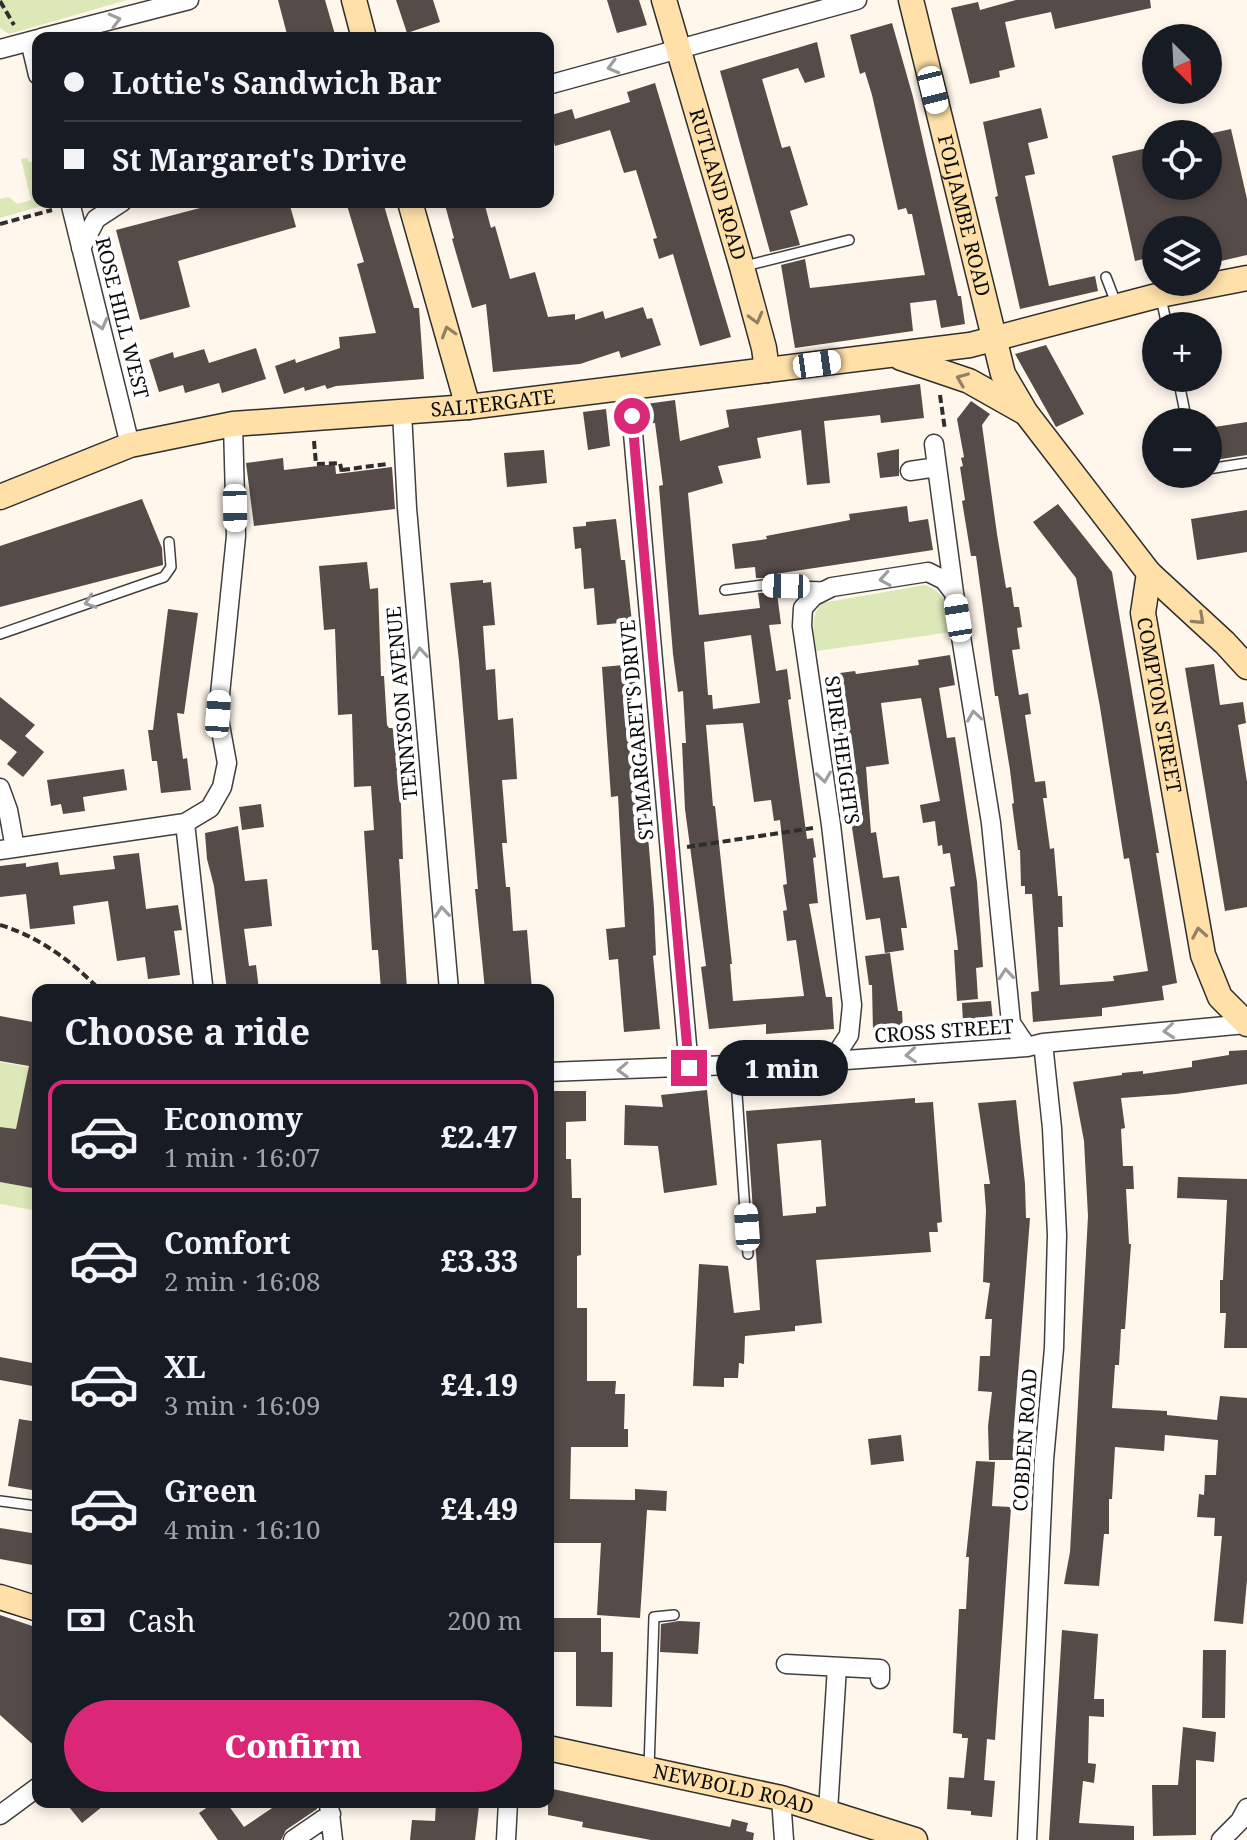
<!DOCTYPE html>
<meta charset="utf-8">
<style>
:root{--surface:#171b24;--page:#242831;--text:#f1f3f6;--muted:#9ea1a6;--line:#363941;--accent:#db2777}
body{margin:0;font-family:"Noto Serif",serif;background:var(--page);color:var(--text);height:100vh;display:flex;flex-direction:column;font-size:30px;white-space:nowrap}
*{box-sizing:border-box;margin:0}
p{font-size:26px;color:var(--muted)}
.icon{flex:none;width:44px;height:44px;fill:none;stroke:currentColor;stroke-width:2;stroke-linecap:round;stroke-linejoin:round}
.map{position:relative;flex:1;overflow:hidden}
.details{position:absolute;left:32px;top:984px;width:522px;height:824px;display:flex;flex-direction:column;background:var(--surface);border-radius:16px;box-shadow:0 4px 12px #0003}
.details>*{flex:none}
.guide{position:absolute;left:32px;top:32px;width:522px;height:176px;border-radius:16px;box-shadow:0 4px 12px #0003;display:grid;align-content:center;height:176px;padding:0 32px;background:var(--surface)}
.needle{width:52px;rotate:156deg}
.controls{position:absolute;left:1142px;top:24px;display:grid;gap:16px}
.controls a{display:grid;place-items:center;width:80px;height:80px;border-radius:50%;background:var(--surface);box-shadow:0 4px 12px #0003;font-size:40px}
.end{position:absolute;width:36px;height:36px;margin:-18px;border:10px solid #db2777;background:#fff;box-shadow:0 0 0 4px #fff}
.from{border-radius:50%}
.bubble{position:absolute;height:56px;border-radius:28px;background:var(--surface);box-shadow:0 4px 12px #0003;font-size:26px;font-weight:800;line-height:56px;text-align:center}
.car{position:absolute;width:24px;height:48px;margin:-24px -12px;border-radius:10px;box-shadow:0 0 6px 2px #0007;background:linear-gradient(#fff 24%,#345 0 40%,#fff 0 76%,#345 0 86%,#fff 0)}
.guide b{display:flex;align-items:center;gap:28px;height:76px;font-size:30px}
.guide b+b{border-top:2px solid var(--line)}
.guide i{width:20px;height:20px;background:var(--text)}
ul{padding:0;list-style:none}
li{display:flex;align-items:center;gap:24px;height:112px;margin:0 16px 12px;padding:0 16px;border:4px solid transparent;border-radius:16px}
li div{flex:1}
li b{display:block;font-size:30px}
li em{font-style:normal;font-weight:800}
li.current{border-color:var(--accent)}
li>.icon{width:72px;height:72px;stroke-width:1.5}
h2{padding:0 32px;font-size:36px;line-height:96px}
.pay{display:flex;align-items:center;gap:20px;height:88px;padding:0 32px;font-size:30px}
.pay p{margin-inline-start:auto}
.primary-button{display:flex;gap:16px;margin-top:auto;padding:16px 32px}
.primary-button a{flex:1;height:92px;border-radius:48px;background:var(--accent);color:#fff;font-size:32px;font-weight:800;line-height:92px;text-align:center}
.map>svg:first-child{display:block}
.green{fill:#dce8b7}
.building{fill:#554b49;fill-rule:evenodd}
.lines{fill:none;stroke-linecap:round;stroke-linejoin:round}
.lane-casing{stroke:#3f3f3f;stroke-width:12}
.street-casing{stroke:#3f3f3f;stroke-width:21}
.secondary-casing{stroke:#2e2e2e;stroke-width:27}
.path{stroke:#2e2e2e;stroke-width:4;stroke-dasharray:8 4;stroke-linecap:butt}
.lane{stroke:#fff;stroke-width:9}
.street{stroke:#fff;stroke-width:18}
.secondary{stroke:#fee0a8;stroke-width:24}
.oneway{stroke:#9e9e9e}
.oneway2{stroke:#918162}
.route{stroke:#db2777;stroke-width:10}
.labels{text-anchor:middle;stroke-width:8;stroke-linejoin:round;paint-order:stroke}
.street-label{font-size:20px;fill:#0c0c0c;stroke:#fff}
</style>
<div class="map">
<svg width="1247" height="1840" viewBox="0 0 1247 1840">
<rect width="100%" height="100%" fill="#fff7ec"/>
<!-- green -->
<path class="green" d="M0 0H127L9 34 0 28Z
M27 158 29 162 33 161 38 178V202H44L45 205 0 218V199L9 197 17 204 31 200 21 159Z
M925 585C948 593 948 611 952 632L816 651C814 633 809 618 822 603Z
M0 1062 29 1067 16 1129 0 1127Z
M0 1182 38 1189V1211L0 1204Z"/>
<!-- building -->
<path class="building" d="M278 0H325L336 38H288Z
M396 0H433L440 22 407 33Z
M607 0H639L647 25 617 33Z
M1016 0H1150L1151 8 1055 29 1051 12 1005 22 1015 67 999 71 1000 77 970 84 951 8 978 2 980 10Z
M892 23 913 97 958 296H961L965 324 941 328 936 300 910 303 913 331 795 348 781 265 805 259 810 288 925 275 912 214H908L906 208 898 210 872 95 865 72 860 74 850 35Z
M817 42 825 77 805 83 798 68 762 79 782 148 790 146 808 205 790 211 800 245 770 252 720 71Z
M655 83 731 337 700 346 673 254 659 259 653 239 657 238 636 170 624 173 610 130 555 146 548 122V116L572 109 575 119 630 102 627 92Z
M1041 108 1048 138 1028 143 1035 174 1025 176 1049 286 1095 276 1098 291 1020 309 995 197 998 196 983 122Z
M1231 129 1247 199V255L1208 264V230H1156V256L1135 261 1112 156 1156 146V186H1208V134Z
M223 202H289L296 227 178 261 190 307 140 320 116 230Z
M346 202H383L414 308H419L424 379 336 386 327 389 325 385 305 391 304 387 284 394 275 366 295 359 296 363 340 348 339 337 376 333 357 264 364 262Z
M454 202H484L491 228 495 226 510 279 535 272 548 317 575 314V320L603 311 605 319 643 307 647 319 652 318 661 345 621 358 619 351 580 364 493 372 486 304 472 308 452 239 454 238 445 205Z
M1046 345 1084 414 1056 427 1015 354Z
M256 348 266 379 222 393 219 383 185 393 183 385 159 392 149 360 173 352 174 358 204 349 209 363Z
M920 384 924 418 881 423 880 415 824 421 830 483 807 485 801 430 757 438 761 458 718 466 723 483 688 493 699 615 760 608 758 593H777L781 624 769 625 776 671 787 669 791 699 788 700 807 839 813 838 816 857 813 858 818 903 809 904 826 997H832L834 1029 766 1034V1024L709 1029 701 967 706 966 685 809 682 743H686L683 691 678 692 673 654 659 486 663 485 655 423 648 424 646 404 675 400 680 441 729 427 726 410ZM751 635 760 703 713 709 712 695H708L704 642ZM743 723 754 802 771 800 774 821 780 820 787 884 783 885 787 910 783 911 787 941 796 940 804 996 733 1001 730 964H732L715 806H713L706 725Z
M971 401 990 414 982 425 997 534 1006 588 1011 587 1014 607H1019L1022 627 1017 628 1020 649 1012 650 1019 695 1028 693 1031 714 1025 715 1035 782 1045 781 1047 798H1043L1050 849 1054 848 1058 896H1062L1063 927H1058L1060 985 1114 981 1113 976 1148 971 1129 858 1124 859 1100 707 1076 578 1033 522 1058 504 1112 572 1159 853H1156L1177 983 1162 986 1164 1000 1102 1008V1016L1033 1022 1031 992 1039 991 1032 894H1025V886H1021L1020 850H1018L1012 804 1014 803 1010 770 998 696H995L976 556H971L962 501 965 500 960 467 963 466 961 458 964 457 957 419Z
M606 409 610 446 588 450 583 412Z
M1247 422V455L1208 461V428Z
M899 449V476L880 478 877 453Z
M544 450 547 483 507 487 504 453Z
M283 458 284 470 335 464 336 474 392 467 395 509 254 526 246 463Z
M142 499 162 548 163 565 0 607V546Z
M907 506 909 522 928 519 933 550 775 574 776 578H756L755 567 735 569 732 544 767 539 766 536 850 520 849 514Z
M1247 510V552L1197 560 1191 519Z
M616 519 621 560H625L632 622 597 625 594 588 584 589 581 548 575 549 573 527 586 526V522Z
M367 562 370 589 378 588 381 676H384L387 725 389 728H396L399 754 403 859H399L407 990H381L378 950H372L364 831 374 830 371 786 354 787 352 714 338 715 335 629 324 630 319 566Z
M483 580V583L491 582 495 625 483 626 486 670 495 669 498 720 513 718 517 779 502 780 507 843H502L506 887H510L513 931 527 930 532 990H485L475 889H478L459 661 450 583Z
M168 609 198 613 184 714 177 713 183 759 187 758 191 790 161 793 157 761H152L148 730H153Z
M950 655 955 685 939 688 947 738 955 737 960 769 977 882 983 967 976 968 978 999 957 1001 954 950H958L957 940 950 887 955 886 950 853 943 854 942 845 938 846 935 821 923 823 920 805 940 801 921 698 881 703 889 764 866 767 871 833 876 832 883 878 899 876 907 928H901L904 950 885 953 880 918 866 920 833 702 829 703 825 675 855 671 856 674 919 665 918 660Z
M634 664 636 693 625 694 629 741 630 755 638 754 642 801 645 800 654 908 656 955 653 956 660 1029 624 1032 618 959 609 960 606 929 625 927 618 796 611 797 602 667Z
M1214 664 1220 705 1243 702 1246 723 1238 725 1247 782V907L1225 911 1185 668Z
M0 697 35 725 25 736 44 752 23 777 7 764 17 752 0 739Z
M124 769 127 790 83 797 85 811 63 814 61 804 51 806 47 780Z
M261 804 264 827 242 830 239 807Z
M238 826 245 881 267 879 272 926 244 929 249 966 256 965 259 990H227L214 886 207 859 205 833Z
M139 853 146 909 178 905 182 930 174 931 180 975 148 979 145 957 117 961 108 901 73 906 75 924 30 929 26 894 0 897V866L26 863V867L58 862 60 875 115 869 113 856Z
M890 953 898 1011H902L903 1030 873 1031 872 985H869L865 956Z
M991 1001 993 1021 963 1023 962 1003Z
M0 1016 38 1023V1189L0 1182V1127L16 1129 29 1066 0 1061Z
M1247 1050V1084L1176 1094 1121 1098 1125 1128 1121 1129 1123 1166H1133L1134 1189H1126L1129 1244H1131L1125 1329H1121L1119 1365H1115L1112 1408 1167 1411V1415L1217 1420 1220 1396 1247 1398V1580L1243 1624 1214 1621 1222 1536H1214L1215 1518 1197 1517 1199 1494 1204 1495 1205 1475H1216L1218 1440 1165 1435 1164 1451 1115 1447 1112 1499H1109V1534H1104L1099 1586 1064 1584 1070 1552 1088 1216 1084 1141 1073 1082 1122 1075V1073L1143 1071V1074L1192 1067V1061L1229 1055V1051Z
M707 1090 717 1185 664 1193 658 1146 624 1145 625 1105 663 1107 661 1095Z
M548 1091H586V1121L566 1122V1159H571L572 1198H581V1255L577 1256V1308H587V1381H616L615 1394H625L624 1429H628V1447H571L570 1499 635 1500V1489L667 1491 666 1511 647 1510 640 1618 597 1615 601 1543H548L550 1420H548V1308H552V1256H548Z
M915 1098V1103L933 1102 942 1222 937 1223 938 1232H929L931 1252 816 1260 822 1323 795 1326V1331L745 1336 744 1364 739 1363 738 1378H724V1387L693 1386 699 1264 728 1266 734 1313 760 1310 746 1111ZM821 1140 826 1206 816 1207V1213L783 1216 777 1144Z
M1016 1100 1025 1184 1026 1218H1030L1013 1439H1018L1017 1460H989L988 1426 992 1392 978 1391 980 1356H990L992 1319H985L990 1283 983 1282 986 1210 984 1184H990L978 1103Z
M1178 1177 1247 1179V1348H1224L1226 1313H1220V1280H1223L1227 1200 1177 1198Z
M0 1357 38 1364V1387L0 1380Z
M19 1419 38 1422V1491L8 1486Z
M901 1435 904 1461 871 1465 868 1439Z
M976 1461 995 1462 992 1506 1011 1507 995 1740 987 1739 984 1780 995 1781 992 1817 971 1815V1811L947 1809 949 1777 964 1778 968 1738H962V1734L953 1733 959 1609H966L969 1557H966Z
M0 1528 38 1534V1566L0 1559Z
M0 1615 38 1628V1749L0 1715Z
M548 1618H601V1652H613L612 1707 576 1706V1652H548Z
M679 1621 700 1622 698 1654 660 1652 661 1624Z
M1062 1630 1098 1634 1094 1699H1104V1717L1089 1716 1088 1763 1096 1764 1094 1783 1083 1781 1079 1823 1134 1826V1840H1049Z
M1203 1650H1226L1225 1718H1202Z
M1183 1727 1216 1732 1214 1762 1196 1760V1835L1153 1836 1152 1785H1178Z
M548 1788 730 1827 732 1819 748 1823 746 1831 754 1833 753 1840H651L582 1827 583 1822 548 1815Z
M65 1802H108L82 1823Z
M215 1802H226L244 1827 281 1802H318L317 1809 286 1830 281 1840H218L199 1813Z
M436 1802H455V1805L479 1806 475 1840H410L412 1820 435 1821Z"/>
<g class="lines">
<!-- lane casing -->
<g class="lane-casing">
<path id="lane" d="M745 266 849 240
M1106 277 1116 303
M1161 298 1167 326
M1178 378 1187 422
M1208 469 1247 463
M725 590 763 585 824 587
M0 634 164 577 171 567 169 542
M735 1065 748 1254
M0 1501 38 1506
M649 1768 654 1617 674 1615"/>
</g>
<!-- street casing -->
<g class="street-casing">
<path id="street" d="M41 38 189 0
M30 41 38 75
M0 49 38 39
M548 85 857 0
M70 202 130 445
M81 248 96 219 122 202
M629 388 689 1068
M402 412 407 508 449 990
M934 444 954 593 991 823 1011 1023 1027 1047
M910 471 937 467
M0 788 8 810 15 848
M185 823 203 985
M0 850 185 823 210 808 222 787 227 763 218 714 236 536 233 424
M832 1061 849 1035 852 1005 831 825 802 626 803 608 814 596 832 587 928 572 944 580 954 593
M548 1072 832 1061 1027 1047 1043 1043 1247 1024
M786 1664 880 1669V1679
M781 1798 784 1840
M329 1805 333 1840
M828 1811 837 1667
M0 1815 38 1787
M293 1840 331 1814
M506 1840 508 1802
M1027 1840 1044 1460 1054 1348 1057 1235 1052 1128 1043 1043
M1221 1840 1240 1821 1247 1808"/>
</g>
<!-- secondary casing -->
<g class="secondary-casing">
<g id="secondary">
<path d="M354 0 364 38"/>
<path id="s1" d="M664 0 742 267 764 348 767 370"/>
<path id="s2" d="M911 0 1003 374 1026 413 1149 573 1225 643 1247 667"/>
<path d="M410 202 468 407"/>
<path d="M901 358 969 381 1024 412"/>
<path id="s3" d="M0 497 130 445 233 424 468 407 970 345 1160 295 1247 278"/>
<path id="s4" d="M1149 573 1143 613 1203 955 1220 997 1247 1024"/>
<path d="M0 1597 38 1609"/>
<path id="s5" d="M548 1748 781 1798 915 1840"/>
</g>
</g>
<!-- path -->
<path class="path" d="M0 1 14 25
M0 224 52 210
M940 395 945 430
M314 441 316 464 340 463 342 473
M342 470 387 464
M687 847 813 828
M0 925C40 937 71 961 100 990"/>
<!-- lane -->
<use href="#lane" class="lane"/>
<!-- street -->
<use href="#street" class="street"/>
<!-- secondary -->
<use href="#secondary" class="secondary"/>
</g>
<!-- one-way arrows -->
<defs><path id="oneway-chevron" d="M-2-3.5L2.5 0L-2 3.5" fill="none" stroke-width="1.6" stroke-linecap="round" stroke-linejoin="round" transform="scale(2)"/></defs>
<g class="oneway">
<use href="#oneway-chevron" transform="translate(115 20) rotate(-15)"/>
<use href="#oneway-chevron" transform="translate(613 67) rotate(165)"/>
<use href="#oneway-chevron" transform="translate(101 324) rotate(75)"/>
<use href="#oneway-chevron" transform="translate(885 579) rotate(171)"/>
<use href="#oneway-chevron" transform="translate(90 602) rotate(161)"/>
<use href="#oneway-chevron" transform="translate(420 653) rotate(-95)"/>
<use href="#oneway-chevron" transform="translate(974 716) rotate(-99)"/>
<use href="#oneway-chevron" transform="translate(824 777) rotate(82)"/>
<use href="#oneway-chevron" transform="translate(442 912) rotate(-95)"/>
<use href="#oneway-chevron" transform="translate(1006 974) rotate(-95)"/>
<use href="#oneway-chevron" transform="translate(1169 1031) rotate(175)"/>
<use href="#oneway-chevron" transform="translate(911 1055) rotate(176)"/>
<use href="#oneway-chevron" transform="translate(623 1070) rotate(178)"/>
</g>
<g class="oneway2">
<use href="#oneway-chevron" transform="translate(756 318) rotate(75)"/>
<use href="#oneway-chevron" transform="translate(448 332) rotate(-107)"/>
<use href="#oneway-chevron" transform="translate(962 379) rotate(-158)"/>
<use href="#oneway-chevron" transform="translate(1199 619) rotate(43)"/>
<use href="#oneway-chevron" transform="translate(1199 933) rotate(-100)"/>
</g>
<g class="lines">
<!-- route -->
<path class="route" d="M632 416 689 1068"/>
</g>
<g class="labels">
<!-- street labels -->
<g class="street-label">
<text dy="7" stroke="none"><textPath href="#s1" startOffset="192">RUTLAND ROAD</textPath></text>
<text dy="7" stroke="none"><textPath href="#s2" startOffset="222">FOLJAMBE ROAD</textPath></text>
<text transform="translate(122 318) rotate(76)" y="7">ROSE HILL WEST</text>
<text dy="7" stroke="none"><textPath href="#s3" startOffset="506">SALTERGATE</textPath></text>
<text transform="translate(402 703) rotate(-95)" y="7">TENNYSON AVENUE</text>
<text dy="7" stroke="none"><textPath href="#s4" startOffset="134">COMPTON STREET</textPath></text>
<text transform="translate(637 730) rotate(-95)" y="7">ST MARGARET'S DRIVE</text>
<text transform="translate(842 750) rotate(82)" y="7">SPIRE HEIGHTS</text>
<text transform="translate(944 1031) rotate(-4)" y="7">CROSS STREET</text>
<text transform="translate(1025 1440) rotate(-86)" y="7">COBDEN ROAD</text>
<text dy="7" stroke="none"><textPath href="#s5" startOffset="190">NEWBOLD ROAD</textPath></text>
</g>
</g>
</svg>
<div class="controls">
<a><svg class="needle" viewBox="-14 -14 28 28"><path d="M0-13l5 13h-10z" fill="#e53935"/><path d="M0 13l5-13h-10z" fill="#9ea1a6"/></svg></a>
<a><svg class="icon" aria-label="locate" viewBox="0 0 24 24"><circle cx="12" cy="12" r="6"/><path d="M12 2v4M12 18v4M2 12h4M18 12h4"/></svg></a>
<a><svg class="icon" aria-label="layers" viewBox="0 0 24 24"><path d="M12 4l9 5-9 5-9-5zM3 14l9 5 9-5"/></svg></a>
<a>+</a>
<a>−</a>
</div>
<i class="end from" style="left:632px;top:416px"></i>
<i class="end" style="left:689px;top:1068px"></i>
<div class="bubble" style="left:716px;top:1040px;width:132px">1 min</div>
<i class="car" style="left:933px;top:90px;rotate:166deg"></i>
<i class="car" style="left:817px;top:364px;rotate:82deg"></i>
<i class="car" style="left:235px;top:508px;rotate:179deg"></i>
<i class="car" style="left:786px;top:586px;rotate:271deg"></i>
<i class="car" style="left:958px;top:618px;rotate:351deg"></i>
<i class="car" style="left:218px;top:714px;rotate:4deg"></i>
<i class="car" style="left:747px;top:1227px;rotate:356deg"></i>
<div class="guide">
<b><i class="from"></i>Lottie's Sandwich Bar</b>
<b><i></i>St Margaret's Drive</b>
</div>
<section class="details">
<h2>Choose a ride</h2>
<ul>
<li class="current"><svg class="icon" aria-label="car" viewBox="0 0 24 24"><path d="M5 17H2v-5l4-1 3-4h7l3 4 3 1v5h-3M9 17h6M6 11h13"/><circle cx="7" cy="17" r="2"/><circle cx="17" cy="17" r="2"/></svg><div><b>Economy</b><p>1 min · 16:07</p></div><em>£2.47</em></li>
<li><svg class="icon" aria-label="car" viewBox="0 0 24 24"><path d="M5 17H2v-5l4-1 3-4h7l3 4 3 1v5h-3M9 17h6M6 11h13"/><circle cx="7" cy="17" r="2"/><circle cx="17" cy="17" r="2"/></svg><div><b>Comfort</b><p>2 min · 16:08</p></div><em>£3.33</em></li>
<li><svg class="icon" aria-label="car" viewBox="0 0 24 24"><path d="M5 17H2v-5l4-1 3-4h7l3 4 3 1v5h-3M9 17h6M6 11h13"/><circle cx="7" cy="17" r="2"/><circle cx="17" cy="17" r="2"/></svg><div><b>XL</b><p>3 min · 16:09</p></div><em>£4.19</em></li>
<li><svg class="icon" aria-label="car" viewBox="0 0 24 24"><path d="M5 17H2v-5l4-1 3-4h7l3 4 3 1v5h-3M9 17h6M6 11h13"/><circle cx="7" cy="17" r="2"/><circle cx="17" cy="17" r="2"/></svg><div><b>Green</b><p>4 min · 16:10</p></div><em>£4.49</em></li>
</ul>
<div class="pay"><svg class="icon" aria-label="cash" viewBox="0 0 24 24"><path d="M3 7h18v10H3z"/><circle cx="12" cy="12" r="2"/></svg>Cash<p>200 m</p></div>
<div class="primary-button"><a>Confirm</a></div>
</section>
</div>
